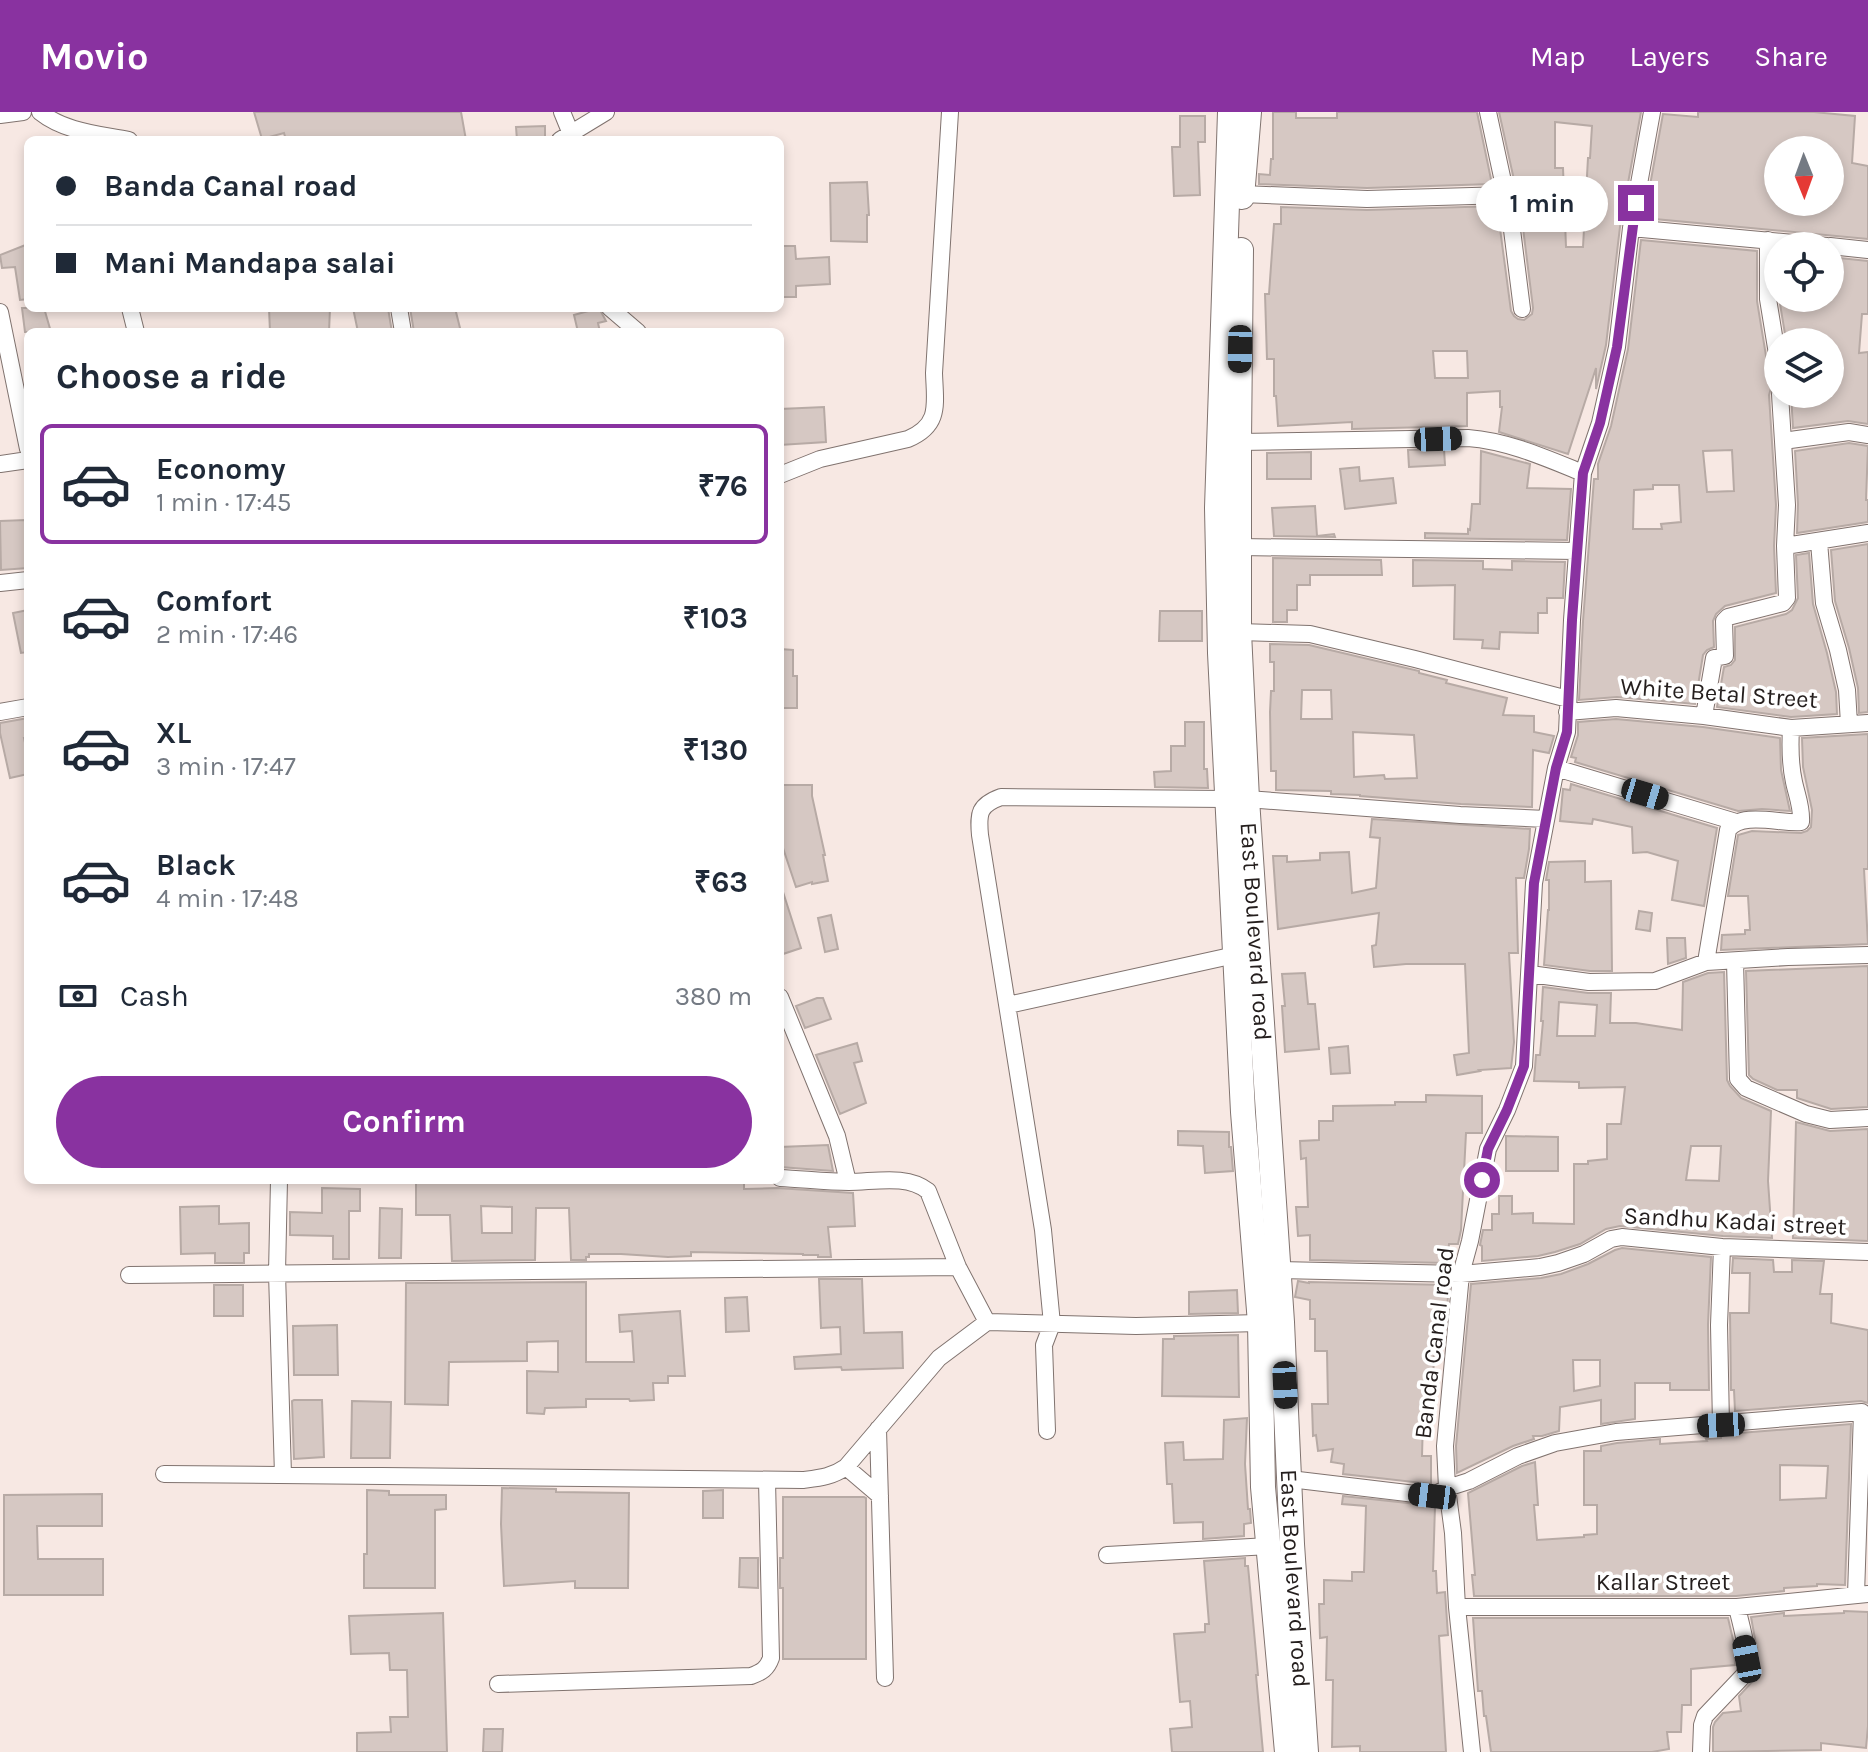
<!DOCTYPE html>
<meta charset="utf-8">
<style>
:root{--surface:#fff;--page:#f2f2f3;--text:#1f2937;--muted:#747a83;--line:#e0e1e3;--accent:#8932a0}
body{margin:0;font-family:Karla,sans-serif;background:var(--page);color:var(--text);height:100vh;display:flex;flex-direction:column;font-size:30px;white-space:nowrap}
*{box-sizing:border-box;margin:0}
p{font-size:26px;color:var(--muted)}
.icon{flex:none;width:44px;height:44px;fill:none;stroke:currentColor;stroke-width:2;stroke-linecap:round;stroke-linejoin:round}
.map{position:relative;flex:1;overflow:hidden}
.panel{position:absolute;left:24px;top:216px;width:760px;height:856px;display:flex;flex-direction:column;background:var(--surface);border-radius:12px;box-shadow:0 4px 12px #0003}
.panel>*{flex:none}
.hud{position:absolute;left:24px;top:24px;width:760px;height:176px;border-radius:12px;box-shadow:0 4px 12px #0003;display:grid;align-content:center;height:176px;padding:0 32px;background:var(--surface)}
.needle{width:52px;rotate:179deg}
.fabs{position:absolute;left:1764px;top:24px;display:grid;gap:16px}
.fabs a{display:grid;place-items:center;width:80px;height:80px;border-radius:50%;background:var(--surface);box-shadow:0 4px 12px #0003;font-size:40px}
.end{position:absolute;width:36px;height:36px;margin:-18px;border:10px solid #8932a0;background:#fff;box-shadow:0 0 0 4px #fff}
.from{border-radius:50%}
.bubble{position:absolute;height:56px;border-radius:28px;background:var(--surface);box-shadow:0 4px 12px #0003;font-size:26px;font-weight:700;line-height:56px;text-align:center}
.car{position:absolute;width:24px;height:48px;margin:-24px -12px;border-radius:10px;box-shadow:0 0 6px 2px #0007;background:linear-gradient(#222 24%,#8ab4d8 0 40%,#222 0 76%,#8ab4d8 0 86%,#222 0)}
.hud b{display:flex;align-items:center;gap:28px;height:76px;font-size:30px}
.hud b+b{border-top:2px solid var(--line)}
.hud i{width:20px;height:20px;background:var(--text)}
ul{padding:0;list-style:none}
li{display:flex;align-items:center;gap:24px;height:120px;margin:0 16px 12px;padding:0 16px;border:4px solid transparent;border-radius:12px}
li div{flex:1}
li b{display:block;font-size:30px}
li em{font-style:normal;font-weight:700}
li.on{border-color:var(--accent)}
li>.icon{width:72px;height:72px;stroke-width:1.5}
h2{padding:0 32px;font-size:36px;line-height:96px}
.pay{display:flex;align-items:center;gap:20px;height:88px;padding:0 32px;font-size:30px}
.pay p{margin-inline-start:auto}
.cta{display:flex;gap:16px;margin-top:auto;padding:16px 32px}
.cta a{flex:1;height:92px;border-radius:48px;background:var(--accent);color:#fff;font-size:32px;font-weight:700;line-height:92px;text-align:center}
header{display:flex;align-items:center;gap:48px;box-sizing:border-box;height:112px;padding:0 40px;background:var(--accent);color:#fff}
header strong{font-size:38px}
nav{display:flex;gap:44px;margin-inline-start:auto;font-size:28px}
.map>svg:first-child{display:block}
.building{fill:#d6c8c3;stroke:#b7aaa5;stroke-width:2;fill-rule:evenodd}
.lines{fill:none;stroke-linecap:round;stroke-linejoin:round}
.street-casing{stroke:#80736f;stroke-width:18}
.secondary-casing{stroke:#80736f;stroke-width:26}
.street{stroke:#fff;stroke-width:16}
.secondary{stroke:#fff;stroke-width:24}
.route{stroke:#8932a0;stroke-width:10}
.labels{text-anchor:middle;stroke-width:7;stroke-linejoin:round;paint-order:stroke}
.street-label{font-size:24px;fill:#241e1d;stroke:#fff}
</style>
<header>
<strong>Movio</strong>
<nav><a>Map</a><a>Layers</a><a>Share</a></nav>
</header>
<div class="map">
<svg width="1868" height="1640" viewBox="0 0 1868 1640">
<rect width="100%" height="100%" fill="#f7e8e3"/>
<!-- building -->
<path class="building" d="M254 0H461L466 28H286L284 21 262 27Z
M1273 0H1296V6H1337V0H1477L1492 72 1367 76 1259 72V62L1270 63 1271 47H1273Z
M1499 0H1641L1620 115 1606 233 1596 277V256L1568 342 1499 320 1502 295H1500V279L1467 281V314L1352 317V310L1278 314 1276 284H1274V247H1267L1265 182H1269L1274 112H1281V95L1367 98 1497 94 1511 199 1514 204 1518 207 1524 208 1532 202 1533 196 1522 108H1530L1531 77 1517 79 1516 77ZM1555 10 1592 14 1590 46H1588L1583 135H1566L1563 56H1555ZM1433 239H1467L1468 266H1435Z
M1698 0H1814L1855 4 1852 51 1868 54V127L1644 106 1663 2 1698 5ZM1778 37 1830 38V90H1778Z
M1180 4H1205V30H1198L1200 83 1174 84 1172 35H1180Z
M545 14V28H517L516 15Z
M867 70 869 103H867V130L831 129 830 71Z
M1641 128 1757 139V189L1767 250 1770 256 1776 259V272L1771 276 1769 283 1776 393 1774 434 1776 481 1725 494 1716 502 1713 509 1714 535 1707 538 1703 543 1695 592 1617 585 1579 588 1583 509 1594 367H1598V352L1611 314 1628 237ZM1732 338 1734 379 1707 380 1703 339ZM1653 373H1679L1681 410 1661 412 1662 417H1633L1634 378 1653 377Z
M28 132V187L20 188 15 155 2 156 0 143Z
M780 134H795L796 147 829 145 830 172 796 174V185H780Z
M1830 145 1868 149V202H1862L1859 241 1868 240V312L1848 309 1793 316 1791 282H1830V230H1803V227L1786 228 1779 186H1830Z
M22 196H44L51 220H25Z
M269 196H330L329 220H270Z
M353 196H388L392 220H358Z
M410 196H455L461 220H414Z
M599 196 606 209 598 211 600 220H578L574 203Z
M824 295 826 330 780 333V297Z
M1849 331 1868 334 1866 388H1868V410L1797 421 1798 392 1795 339Z
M1444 337 1445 353 1409 355 1408 338Z
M1481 339 1530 352 1527 376 1571 377 1567 428 1425 426V421L1468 422V417L1470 418 1472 392H1480Z
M1311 340V367H1267V341Z
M1359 355 1360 369 1393 366 1396 391 1345 397 1340 357Z
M1315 394 1317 424 1334 422 1335 425 1274 424 1272 396Z
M26 408 28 456 1 458 0 409Z
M1868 432V600L1859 601 1858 576 1849 536 1835 489 1831 438Z
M1809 441 1813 492 1827 541 1836 580 1837 602 1791 605 1717 595 1724 555 1731 553 1735 548V515L1786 502 1792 498 1798 486 1796 443Z
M1273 446 1381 448 1382 463H1310V473H1297V498H1287V510H1273Z
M1413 448 1483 449V457L1512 458V449L1565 450 1563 486H1547V501H1538V521L1500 520 1499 537 1482 536 1483 528 1454 527 1455 473 1413 474Z
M28 498V540L21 541 13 501Z
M1160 499H1202V529H1159Z
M1270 532 1309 533 1419 559V561L1447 568 1446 571 1507 586 1503 603 1534 604V620L1554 624 1549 641 1533 638 1532 695 1461 692 1360 684V683L1331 682V679L1276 678V659H1271L1270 600 1271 579H1274V550H1270ZM1302 578H1331L1332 607H1301ZM1353 620 1414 623 1417 666 1385 667 1384 663 1354 665Z
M780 537 793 538V564H797V596H780Z
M28 606V626H24L28 645V662L10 666 0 621V611Z
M1616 607 1703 615 1780 626 1781 658 1790 699 1762 697 1738 699 1575 650 1576 646 1571 645 1578 623V610Z
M1185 610H1204V657H1207L1208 676 1155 675 1154 660 1171 659V634H1185Z
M1868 622V757H1864L1868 832 1721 838 1722 823 1745 822V818H1750L1748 784H1728L1738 723 1752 719 1801 721 1807 719 1811 715 1812 698 1803 655 1802 626Z
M1571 672 1717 716 1704 794 1672 788 1678 749 1647 740 1633 741 1632 715 1593 707 1592 712 1560 709 1563 677 1570 678Z
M780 673H812V684L825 743H823L828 769 812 772V770L796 775 780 727Z
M1372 707 1530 717 1529 737 1524 766H1516L1518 841H1509L1514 930 1511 956 1479 958 1480 959 1457 963 1454 943 1469 941 1465 852H1406L1374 855 1372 834 1376 833 1379 801 1278 817 1273 744H1287V750L1320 748V741L1349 740 1352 781 1376 776 1380 726 1370 725Z
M1585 749V770L1611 769 1612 859H1590L1544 853 1548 798H1549V768H1546L1549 750Z
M780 780H783L801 836 780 843Z
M1639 799 1652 801 1650 819 1636 817Z
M831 803 838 837 825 840 818 806Z
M1667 826H1685L1686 846 1668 852Z
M1868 854V995L1831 997 1797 986V978H1777L1753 967 1749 963 1746 859Z
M1724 860 1727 968 1730 974 1741 986 1771 999 1768 1069 1772 1126 1723 1124 1620 1114 1606 1117 1580 1132 1555 1140 1538 1144 1482 1149V1134L1480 1133 1483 1118H1492V1102H1499V1084H1512V1102L1533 1101V1111L1574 1112V1052H1588V1049L1607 1047V1012H1621L1625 975 1579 976V970L1534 969 1536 943H1540L1543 909H1541L1543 875 1588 881H1611L1610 911H1636L1682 918 1683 870 1708 861ZM1559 890 1597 893 1595 924H1557ZM1691 1034H1721L1719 1069 1686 1068Z
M1305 861 1308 892H1315L1319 937 1285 940 1282 894H1285L1282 862Z
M817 886H823L831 907 805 916 796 894Z
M857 931 862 949 854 951 866 991 840 1002 816 943Z
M1348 934 1350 961 1331 962 1329 936Z
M1426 983 1482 984V1021H1466L1461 1118 1458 1132H1449L1447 1151 1310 1148V1123L1298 1124 1296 1095H1308L1306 1046 1301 1047 1300 1029 1319 1028V1009H1333V994L1395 993V990H1426Z
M1796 1010 1830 1019 1868 1017V1129L1793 1126Z
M1178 1019 1229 1020V1035H1231L1233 1059 1205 1061 1203 1034 1178 1033Z
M1506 1024 1558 1025V1059H1506Z
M828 1033 833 1059 780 1055V1035Z
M416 1068 744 1069V1077L777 1076 853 1081 855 1114 828 1115 831 1145H818V1143H803V1142L691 1140V1144L668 1145 621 1142H589V1145H586V1148H571L569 1096H536L535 1148 452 1149 450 1103H416ZM481 1094 512 1095V1121H482Z
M322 1076 360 1077V1099H349V1147H333V1124L290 1123V1100L322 1101Z
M219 1094V1112L249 1111V1141H244V1151H215V1141L181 1142 180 1095Z
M380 1096 402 1097 401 1146H379Z
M1622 1136 1711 1145 1708 1213 1709 1278H1670V1271H1635V1307L1601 1312V1288L1560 1295 1559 1319 1542 1324H1533L1534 1327 1513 1334 1457 1361 1456 1334 1471 1172 1541 1166 1561 1162 1588 1152 1615 1138ZM1573 1248H1600V1274L1574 1279Z
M1733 1146 1773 1148 1774 1160H1792V1148L1824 1149 1820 1182H1832L1831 1211 1868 1218V1291L1861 1289 1735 1299 1734 1278H1731L1730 1201H1749L1750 1161H1732Z
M819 1167H862L864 1221 902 1220 903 1256 842 1258 841 1255 795 1257 794 1245 841 1242 840 1215 821 1216Z
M1298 1169 1309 1171V1170L1449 1173 1446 1207 1435 1206 1433 1273H1430V1308H1423L1422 1344H1431V1372L1343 1362 1344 1352 1331 1350 1333 1337 1318 1339 1316 1323 1313 1324 1312 1292H1328L1327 1239H1315V1207H1310V1188L1295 1185Z
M586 1170V1250H634L632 1219 620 1220 619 1203 680 1199 685 1264H668V1271H653L654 1288 630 1289 629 1287H586V1295L545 1296 544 1302 527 1301V1259L558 1260V1229L527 1230V1249L449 1250 448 1293 405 1292 406 1171Z
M214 1173H243V1204H214Z
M1237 1178 1238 1201 1189 1202V1180Z
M747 1185 749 1219 726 1220 725 1186Z
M337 1213 338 1263H294L293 1214Z
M1238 1223 1239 1285 1162 1284 1163 1227H1174V1224Z
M294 1288H322L324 1345 294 1347 292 1289Z
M352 1289 391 1290 390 1346H351Z
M1247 1306 1245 1352 1248 1397H1250L1251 1411 1244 1412V1424L1203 1427V1410L1174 1411 1172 1372H1167L1165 1331 1183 1330 1184 1348 1223 1347 1224 1308Z
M1851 1312 1845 1473 1817 1472V1474L1784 1476V1479L1736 1484H1474L1472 1463H1475L1468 1381 1522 1354 1535 1350 1538 1393H1534L1537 1428 1584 1425V1423L1597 1422V1393H1584V1339H1601V1334L1617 1331 1660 1327V1332L1707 1329 1706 1327 1721 1326V1324L1727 1322ZM1780 1353 1828 1354 1826 1386 1780 1388Z
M502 1376 556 1377V1380L629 1381 628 1476H575V1469L504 1474 501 1412Z
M367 1378 389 1379V1383H446V1397L435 1398V1476H364V1442H367Z
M723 1378V1406H703V1379Z
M102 1382V1414H37L38 1447H103V1483H4V1383Z
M1343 1384 1435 1394 1433 1459H1436L1437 1481 1445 1480 1448 1523 1439 1524 1446 1640H1360V1634L1332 1635 1333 1568H1326L1327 1525 1320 1526 1319 1492H1324V1468L1352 1469V1460H1364L1366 1394 1342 1392Z
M783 1385H864L866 1386V1547H783V1476H780V1446H783Z
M740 1446H758V1476L739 1475Z
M1245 1446V1454H1248L1258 1563H1256L1263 1640H1172L1170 1617 1192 1615 1190 1589 1180 1590 1174 1522 1205 1520V1512H1209L1204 1449Z
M1844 1499 1868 1500V1614L1866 1636 1821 1631V1638L1713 1640V1615L1715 1610 1723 1601 1741 1599 1739 1584 1752 1570 1757 1559V1538L1751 1505 1784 1501V1504L1844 1501Z
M443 1501 447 1640H357V1621L391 1620 390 1605H408L407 1558H390L389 1541 351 1542 349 1504Z
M1473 1506H1728L1734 1532 1735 1553 1691 1557V1593H1682L1681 1620H1667L1669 1637 1652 1640H1491L1486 1604H1484L1482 1579H1478Z
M484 1617H503L502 1640H483Z"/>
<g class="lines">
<!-- street casing -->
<g class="street-casing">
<path id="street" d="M40 0C65 20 99 22 129 28
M562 0 571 22
M1488 0 1510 102 1522 197
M0 3 23 0
M560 28 606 0
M1242 82 1367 87 1507 83
M1631 116 1827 134
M1768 128V187L1778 248
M1830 134 1868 138
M130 196 136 220
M399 196 403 220
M610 196 638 220
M0 200 28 337
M1783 329 1849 320 1868 323
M1239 330 1468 326C1508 329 1546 346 1583 361
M0 352 28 348
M780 363 820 347 908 327C941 313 935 292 934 261L950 0
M1819 430 1824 491 1838 538 1847 578 1849 612
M1785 434 1868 421
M1239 435 1577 439
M0 471 28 468
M1239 520 1310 522 1415 547 1568 587
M0 600 28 595
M1567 600 1616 596 1704 604 1791 616 1868 611
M1704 604 1714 546 1725 544 1724 509 1728 505 1783 491 1787 486 1785 434 1787 393 1780 282
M1556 656 1736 710
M1247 687 1460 703 1546 707
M1735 849 1738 967 1746 976 1806 1002 1830 1008 1868 1006
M1706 850 1728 718C1741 699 1781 712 1801 710 1802 695 1797 684 1794 670 1790 652 1790 634 1791 616
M1530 862 1589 870 1655 869 1706 850 1788 845 1868 843
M780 885 837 1024 848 1070
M1008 893 1235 843
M780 1066C803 1067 826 1070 849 1070 874 1070 907 1062 928 1079L958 1155 987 1210 1136 1214 1260 1211
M279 1068 277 1161 283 1363
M1279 1158 1461 1162 1540 1155 1558 1151 1584 1142 1611 1127 1622 1125 1722 1135 1868 1140
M129 1163 958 1155
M1721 1313 1719 1213 1722 1135
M878 1317 885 1566
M1047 1319 1044 1233 1052 1212 1043 1118 980 723C978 701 979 693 1001 685L1226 687
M846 1355 880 1384
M164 1362 803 1368C819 1366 832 1365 846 1355L939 1246 987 1210
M1290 1367 1432 1384 1447 1376 1469 1369 1518 1344 1555 1331 1616 1320 1862 1300 1856 1483
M1107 1443 1269 1434
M1457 1495H1737L1868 1482
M498 1572 751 1564C762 1560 767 1557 771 1546L767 1368
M1472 1640 1457 1495 1453 1421 1447 1376 1445 1334 1461 1162 1470 1129 1488 1037 1507 998 1524 954 1534 771 1556 656 1567 620 1572 508 1583 361 1600 311 1617 235 1631 116 1652 0
M1701 1640 1702 1613 1705 1604 1744 1563C1752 1546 1741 1514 1737 1495"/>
</g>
<!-- secondary casing -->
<g class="secondary-casing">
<g id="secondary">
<path d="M1230 0 1217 396 1220 541 1243 1000 1260 1211 1263 1375 1287 1640"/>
<path d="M1242 85 1249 0"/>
<path id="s1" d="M1241 138 1239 330V520L1247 687 1282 1210 1292 1432 1306 1640"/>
</g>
</g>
<!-- street -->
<use href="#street" class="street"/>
<!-- secondary -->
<use href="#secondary" class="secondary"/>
</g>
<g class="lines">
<!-- route -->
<path class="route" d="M1482 1068 1488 1037 1507 998 1524 954 1534 771 1556 656 1567 620 1572 508 1583 361 1600 311 1617 235 1636 91"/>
</g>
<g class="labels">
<!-- street labels -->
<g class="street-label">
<text transform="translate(1719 581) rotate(4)" y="8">White Betal Street</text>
<text dy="8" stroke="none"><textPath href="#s1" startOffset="682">East Boulevard road</textPath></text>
<text transform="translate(1735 1109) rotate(3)" y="8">Sandhu Kadai street</text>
<text transform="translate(1434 1231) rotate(-83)" y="8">Banda Canal road</text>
<text dy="8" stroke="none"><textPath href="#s1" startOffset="1330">East Boulevard road</textPath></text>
<text x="1663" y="1478">Kallar Street</text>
</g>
</g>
</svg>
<div class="fabs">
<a><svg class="needle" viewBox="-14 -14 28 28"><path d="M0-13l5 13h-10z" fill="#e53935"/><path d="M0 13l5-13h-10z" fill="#747a83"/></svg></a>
<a><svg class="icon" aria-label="locate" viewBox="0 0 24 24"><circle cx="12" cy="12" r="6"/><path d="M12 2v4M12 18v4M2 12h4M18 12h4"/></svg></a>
<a><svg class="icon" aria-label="layers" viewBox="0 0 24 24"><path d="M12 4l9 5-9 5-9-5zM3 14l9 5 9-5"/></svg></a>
</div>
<i class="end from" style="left:1482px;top:1068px"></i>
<i class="end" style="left:1636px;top:91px"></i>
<div class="bubble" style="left:1476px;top:64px;width:132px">1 min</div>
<i class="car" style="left:1240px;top:237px;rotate:181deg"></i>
<i class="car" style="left:1438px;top:327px;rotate:88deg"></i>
<i class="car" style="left:1645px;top:682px;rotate:107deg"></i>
<i class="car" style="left:1285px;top:1273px;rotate:177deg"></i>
<i class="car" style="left:1721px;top:1313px;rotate:267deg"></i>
<i class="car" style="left:1432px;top:1384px;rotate:277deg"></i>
<i class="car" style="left:1747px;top:1547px;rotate:349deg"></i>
<div class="hud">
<b><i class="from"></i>Banda Canal road</b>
<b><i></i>Mani Mandapa salai</b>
</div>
<section class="panel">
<h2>Choose a ride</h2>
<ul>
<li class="on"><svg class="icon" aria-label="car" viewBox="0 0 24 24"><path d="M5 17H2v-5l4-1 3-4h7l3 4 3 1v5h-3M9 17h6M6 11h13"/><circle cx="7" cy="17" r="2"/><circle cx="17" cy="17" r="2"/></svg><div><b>Economy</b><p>1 min · 17:45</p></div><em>₹76</em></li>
<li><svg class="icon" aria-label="car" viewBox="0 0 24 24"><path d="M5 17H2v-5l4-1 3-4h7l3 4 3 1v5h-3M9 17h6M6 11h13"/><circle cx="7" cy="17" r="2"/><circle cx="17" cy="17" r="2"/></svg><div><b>Comfort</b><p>2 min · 17:46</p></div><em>₹103</em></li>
<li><svg class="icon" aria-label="car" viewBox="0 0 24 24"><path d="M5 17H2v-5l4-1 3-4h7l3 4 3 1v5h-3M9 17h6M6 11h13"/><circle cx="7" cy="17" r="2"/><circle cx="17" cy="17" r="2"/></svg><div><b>XL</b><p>3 min · 17:47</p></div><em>₹130</em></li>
<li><svg class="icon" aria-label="car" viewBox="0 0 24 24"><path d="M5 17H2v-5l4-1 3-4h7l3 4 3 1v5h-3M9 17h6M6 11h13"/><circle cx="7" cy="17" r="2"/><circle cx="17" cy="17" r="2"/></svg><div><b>Black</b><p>4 min · 17:48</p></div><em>₹63</em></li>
</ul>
<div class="pay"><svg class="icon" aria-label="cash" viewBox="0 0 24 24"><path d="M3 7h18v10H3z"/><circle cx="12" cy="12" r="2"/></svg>Cash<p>380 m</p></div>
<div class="cta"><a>Confirm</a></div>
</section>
</div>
